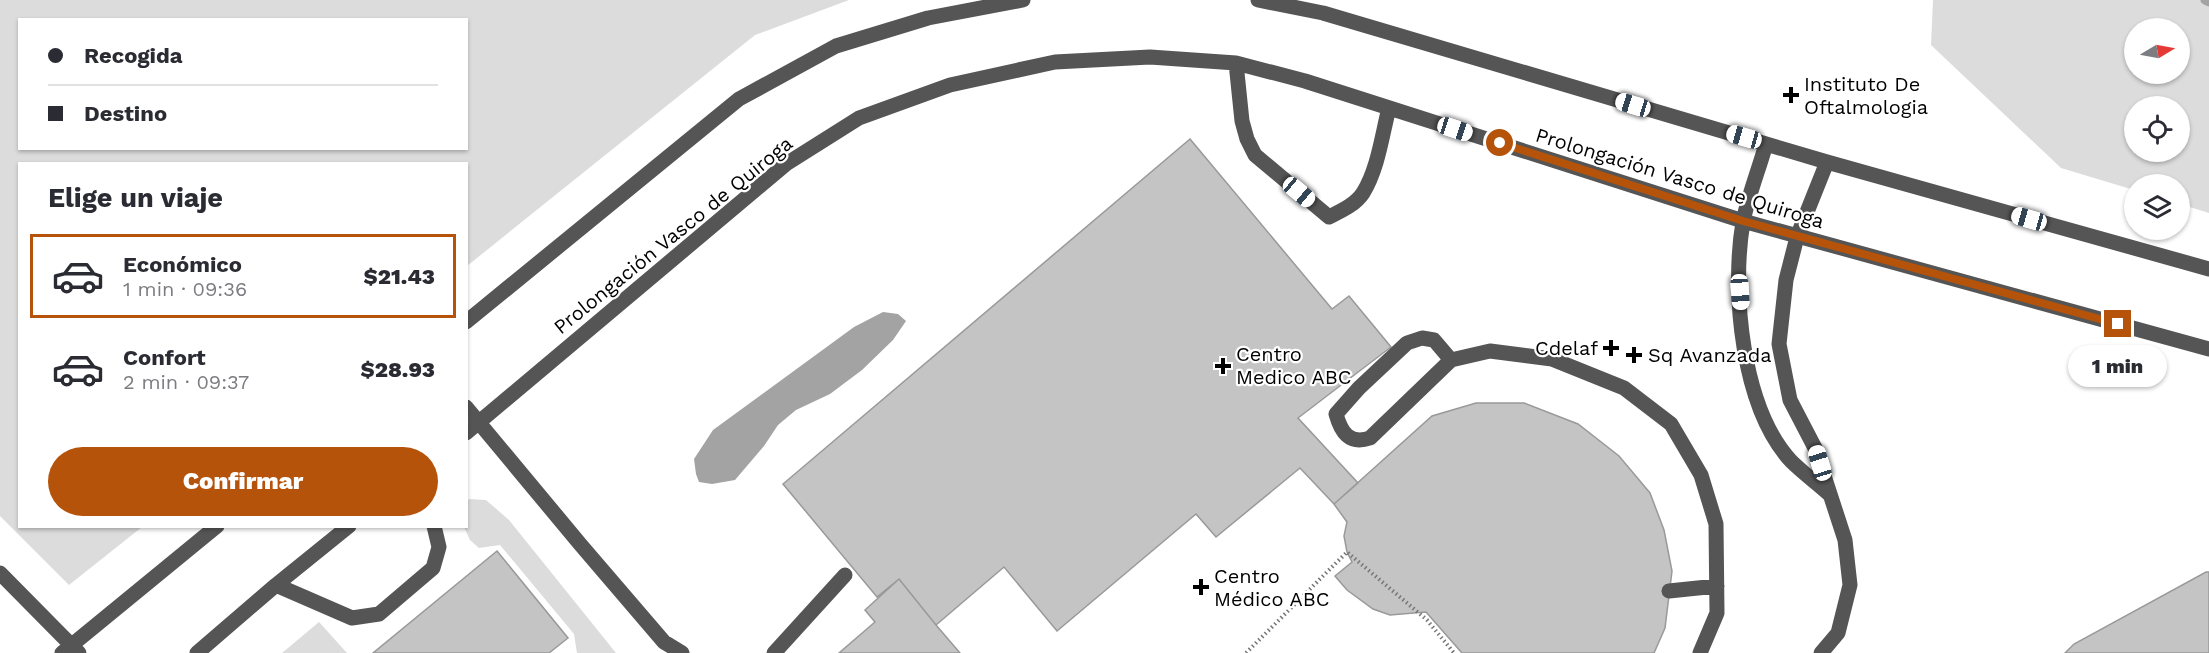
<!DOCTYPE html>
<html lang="es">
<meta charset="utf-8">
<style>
:root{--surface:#fff;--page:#f2f2f3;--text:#2b2b33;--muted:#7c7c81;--line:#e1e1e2;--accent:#b45309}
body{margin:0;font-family:"Work Sans",sans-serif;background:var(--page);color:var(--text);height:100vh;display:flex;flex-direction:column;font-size:22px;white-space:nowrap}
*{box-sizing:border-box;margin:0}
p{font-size:20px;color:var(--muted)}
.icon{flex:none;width:33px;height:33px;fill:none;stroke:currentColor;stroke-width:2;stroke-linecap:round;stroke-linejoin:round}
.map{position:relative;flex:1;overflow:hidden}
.panel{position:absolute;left:18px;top:162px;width:450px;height:366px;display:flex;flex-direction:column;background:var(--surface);border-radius:0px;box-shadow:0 2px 4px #0004}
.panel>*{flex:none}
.guide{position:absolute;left:18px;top:18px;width:450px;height:132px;border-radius:0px;box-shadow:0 2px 4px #0004;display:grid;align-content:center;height:132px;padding:0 30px;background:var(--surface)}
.needle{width:39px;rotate:80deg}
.tools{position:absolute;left:2124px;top:18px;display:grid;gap:12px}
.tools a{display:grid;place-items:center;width:66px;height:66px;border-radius:50%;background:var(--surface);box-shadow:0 2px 4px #0004;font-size:30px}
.end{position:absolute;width:27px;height:27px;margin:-14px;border:8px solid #b45309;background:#fff;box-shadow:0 0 0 3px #fff}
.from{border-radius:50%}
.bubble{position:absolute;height:42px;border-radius:21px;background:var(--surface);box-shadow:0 2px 4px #0004;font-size:20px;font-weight:800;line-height:42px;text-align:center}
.car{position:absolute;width:18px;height:36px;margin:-18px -9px;border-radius:8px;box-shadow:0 0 4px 2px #0007;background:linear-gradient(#fff 24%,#345 0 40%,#fff 0 76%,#345 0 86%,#fff 0)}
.guide b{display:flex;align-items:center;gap:21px;height:57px;font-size:22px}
.guide b+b{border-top:2px solid var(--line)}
.guide i{width:15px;height:15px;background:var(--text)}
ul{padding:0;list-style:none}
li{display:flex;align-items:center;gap:18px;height:84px;margin:0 12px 9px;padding:0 18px;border:3px solid transparent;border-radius:0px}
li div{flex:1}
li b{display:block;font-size:22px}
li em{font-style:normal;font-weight:800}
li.selected{border-color:var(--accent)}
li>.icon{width:54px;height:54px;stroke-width:1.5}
h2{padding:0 30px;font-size:27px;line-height:72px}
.primary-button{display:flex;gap:12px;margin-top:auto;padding:12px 30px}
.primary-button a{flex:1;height:69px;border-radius:36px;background:var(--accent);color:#fff;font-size:24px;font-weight:800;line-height:69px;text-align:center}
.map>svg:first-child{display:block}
.green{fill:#dcdcdc;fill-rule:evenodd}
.water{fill:#a3a3a3}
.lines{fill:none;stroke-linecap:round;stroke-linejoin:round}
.stream{stroke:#a3a3a3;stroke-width:9}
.building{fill:#c4c4c4;stroke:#999;stroke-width:1.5}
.path{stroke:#777;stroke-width:4;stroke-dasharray:1.5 3;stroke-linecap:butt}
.minor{stroke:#555;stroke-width:15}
.route{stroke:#b45309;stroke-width:8}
.poi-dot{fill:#000;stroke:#fff;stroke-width:2}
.labels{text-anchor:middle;stroke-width:4.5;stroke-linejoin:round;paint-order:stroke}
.poi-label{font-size:20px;fill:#000;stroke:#fff;text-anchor:start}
.street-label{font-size:20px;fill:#000;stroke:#fff}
</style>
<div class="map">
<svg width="2209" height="653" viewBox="0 0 2209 653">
<rect width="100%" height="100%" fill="#fff"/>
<!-- green -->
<path class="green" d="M0 0H849L755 35 467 266 466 164H20V526L142 527 69 585 0 516ZM20 20H466V148H20Z
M1933 0H2209V213L2180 204V184H2134V190L2061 168 1931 45ZM2134 28H2180V74H2134ZM2180 106V152H2134V106Z
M469 499 486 500 509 520 616 653H577L574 634 500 545 479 548 470 540 464 527 466 526 467 502Z
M319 622 347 653H282Z"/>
<!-- water -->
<path class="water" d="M883 312 898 314 906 321 893 340 862 370 830 394 796 410 778 425 764 446 735 480 712 484 699 482 696 474 694 459 713 430 854 327Z"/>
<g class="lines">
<!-- stream -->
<path class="stream" d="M2205 0 2209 2"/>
</g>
<!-- building -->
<path class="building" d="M1190 139 1332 309 1349 296 1391 347 1298 418 1358 483 1334 504 1300 468 1216 537 1196 514 1057 631 1004 567 936 625 899 579 877 597 783 484Z
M1476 403H1524L1578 424 1619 456 1650 493 1664 530 1672 571 1665 628 1654 653H1462L1426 612 1390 615 1373 609 1347 590 1335 576 1352 562 1347 552 1344 536 1347 522 1334 504 1432 416Z
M497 551 568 638 549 653H373Z
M2206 572H2209V653H2065L2074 644Z
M899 579 936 625 960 653H839L875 622 865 610Z"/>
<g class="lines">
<!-- path -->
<path class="path" d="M1246 653 1347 552 1427 620 1454 653"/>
<!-- minor -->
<path class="minor" d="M1258 0 1323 13 1827 162 2209 269
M1236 63 1242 121 1247 139 1255 155 1329 217C1341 211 1355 205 1363 193 1378 169 1382 135 1389 108
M1766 144C1759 169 1748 196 1743 222 1731 292 1742 408 1791 461 1803 473 1817 483 1829 494
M466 322 739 99 836 46 928 18 1023 0
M1451 360 1434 340 1422 338 1407 343 1359 388 1336 414C1341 432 1349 445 1370 438L1451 360 1490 351 1552 359 1624 388 1671 424 1701 475 1716 524 1717 613 1700 653
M466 407 580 544 664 642 682 653
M466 433 786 164 859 118 950 85 1055 62 1150 57 1236 63 1305 81 1743 221 2209 349
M0 573 79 653
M276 585 352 618 379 614 433 568 439 547 434 526
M1669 591 1717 586
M62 653 217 526
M197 653 276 585 349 526
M774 653 845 575
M1821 653 1838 633 1850 585 1845 540 1815 448 1790 400 1779 344 1786 280 1797 237 1827 162"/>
</g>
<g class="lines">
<!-- route -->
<path class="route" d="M1500 143 1743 221 2118 324"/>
</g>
<!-- markers -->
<g class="poi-dot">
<path d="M1788 86h6v6h6v6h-6v6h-6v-6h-6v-6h6z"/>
<path d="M1608 339h6v6h6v6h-6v6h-6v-6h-6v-6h6z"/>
<path d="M1631 346h6v6h6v6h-6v6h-6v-6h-6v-6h6z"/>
<path d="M1220 357h6v6h6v6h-6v6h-6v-6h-6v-6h6z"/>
<path d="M1198 578h6v6h6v6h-6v6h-6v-6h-6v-6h6z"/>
</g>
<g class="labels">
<!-- poi labels -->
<g class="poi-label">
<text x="1804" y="91">Instituto De<tspan x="1804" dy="23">Oftalmologia</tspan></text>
<text x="1598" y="355" text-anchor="end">Cdelaf</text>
<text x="1236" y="361">Centro<tspan x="1236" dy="23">Medico ABC</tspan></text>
<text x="1648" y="362">Sq Avanzada</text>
<text x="1214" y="583">Centro<tspan x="1214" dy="23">Médico ABC</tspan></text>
</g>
<!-- street labels -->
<g class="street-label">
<text transform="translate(1680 178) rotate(17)" y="7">Prolongación Vasco de Quiroga</text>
<text transform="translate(673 235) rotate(-39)" y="7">Prolongación Vasco de Quiroga</text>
</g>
</g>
</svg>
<div class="tools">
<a><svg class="needle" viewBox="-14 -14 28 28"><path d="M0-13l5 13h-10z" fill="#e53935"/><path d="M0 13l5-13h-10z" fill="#7c7c81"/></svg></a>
<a><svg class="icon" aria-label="locate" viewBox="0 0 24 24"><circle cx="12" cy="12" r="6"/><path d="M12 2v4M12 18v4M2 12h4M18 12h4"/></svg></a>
<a><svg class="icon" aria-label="layers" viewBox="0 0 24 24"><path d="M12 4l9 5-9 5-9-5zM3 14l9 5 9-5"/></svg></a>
</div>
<i class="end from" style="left:1500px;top:143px"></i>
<i class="end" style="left:2118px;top:324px"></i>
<div class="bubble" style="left:2068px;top:345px;width:99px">1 min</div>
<i class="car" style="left:1633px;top:105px;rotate:287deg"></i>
<i class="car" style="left:1455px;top:129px;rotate:108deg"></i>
<i class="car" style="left:1744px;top:137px;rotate:286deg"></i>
<i class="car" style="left:1299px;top:192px;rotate:130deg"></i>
<i class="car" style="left:2029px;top:219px;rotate:286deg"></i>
<i class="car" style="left:1740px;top:292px;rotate:176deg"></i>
<i class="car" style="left:1820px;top:463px;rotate:343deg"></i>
<div class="guide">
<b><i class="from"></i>Recogida</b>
<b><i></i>Destino</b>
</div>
<section class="panel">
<h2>Elige un viaje</h2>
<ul>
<li class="selected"><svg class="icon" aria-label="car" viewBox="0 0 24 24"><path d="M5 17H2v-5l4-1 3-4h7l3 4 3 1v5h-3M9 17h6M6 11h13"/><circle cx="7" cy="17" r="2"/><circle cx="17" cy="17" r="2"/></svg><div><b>Económico</b><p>1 min · 09:36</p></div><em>$21.43</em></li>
<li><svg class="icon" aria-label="car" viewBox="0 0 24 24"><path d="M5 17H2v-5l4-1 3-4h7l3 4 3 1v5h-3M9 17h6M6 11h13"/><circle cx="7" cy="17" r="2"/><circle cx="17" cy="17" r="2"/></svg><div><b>Confort</b><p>2 min · 09:37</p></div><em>$28.93</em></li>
</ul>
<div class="primary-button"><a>Confirmar</a></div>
</section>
</div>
